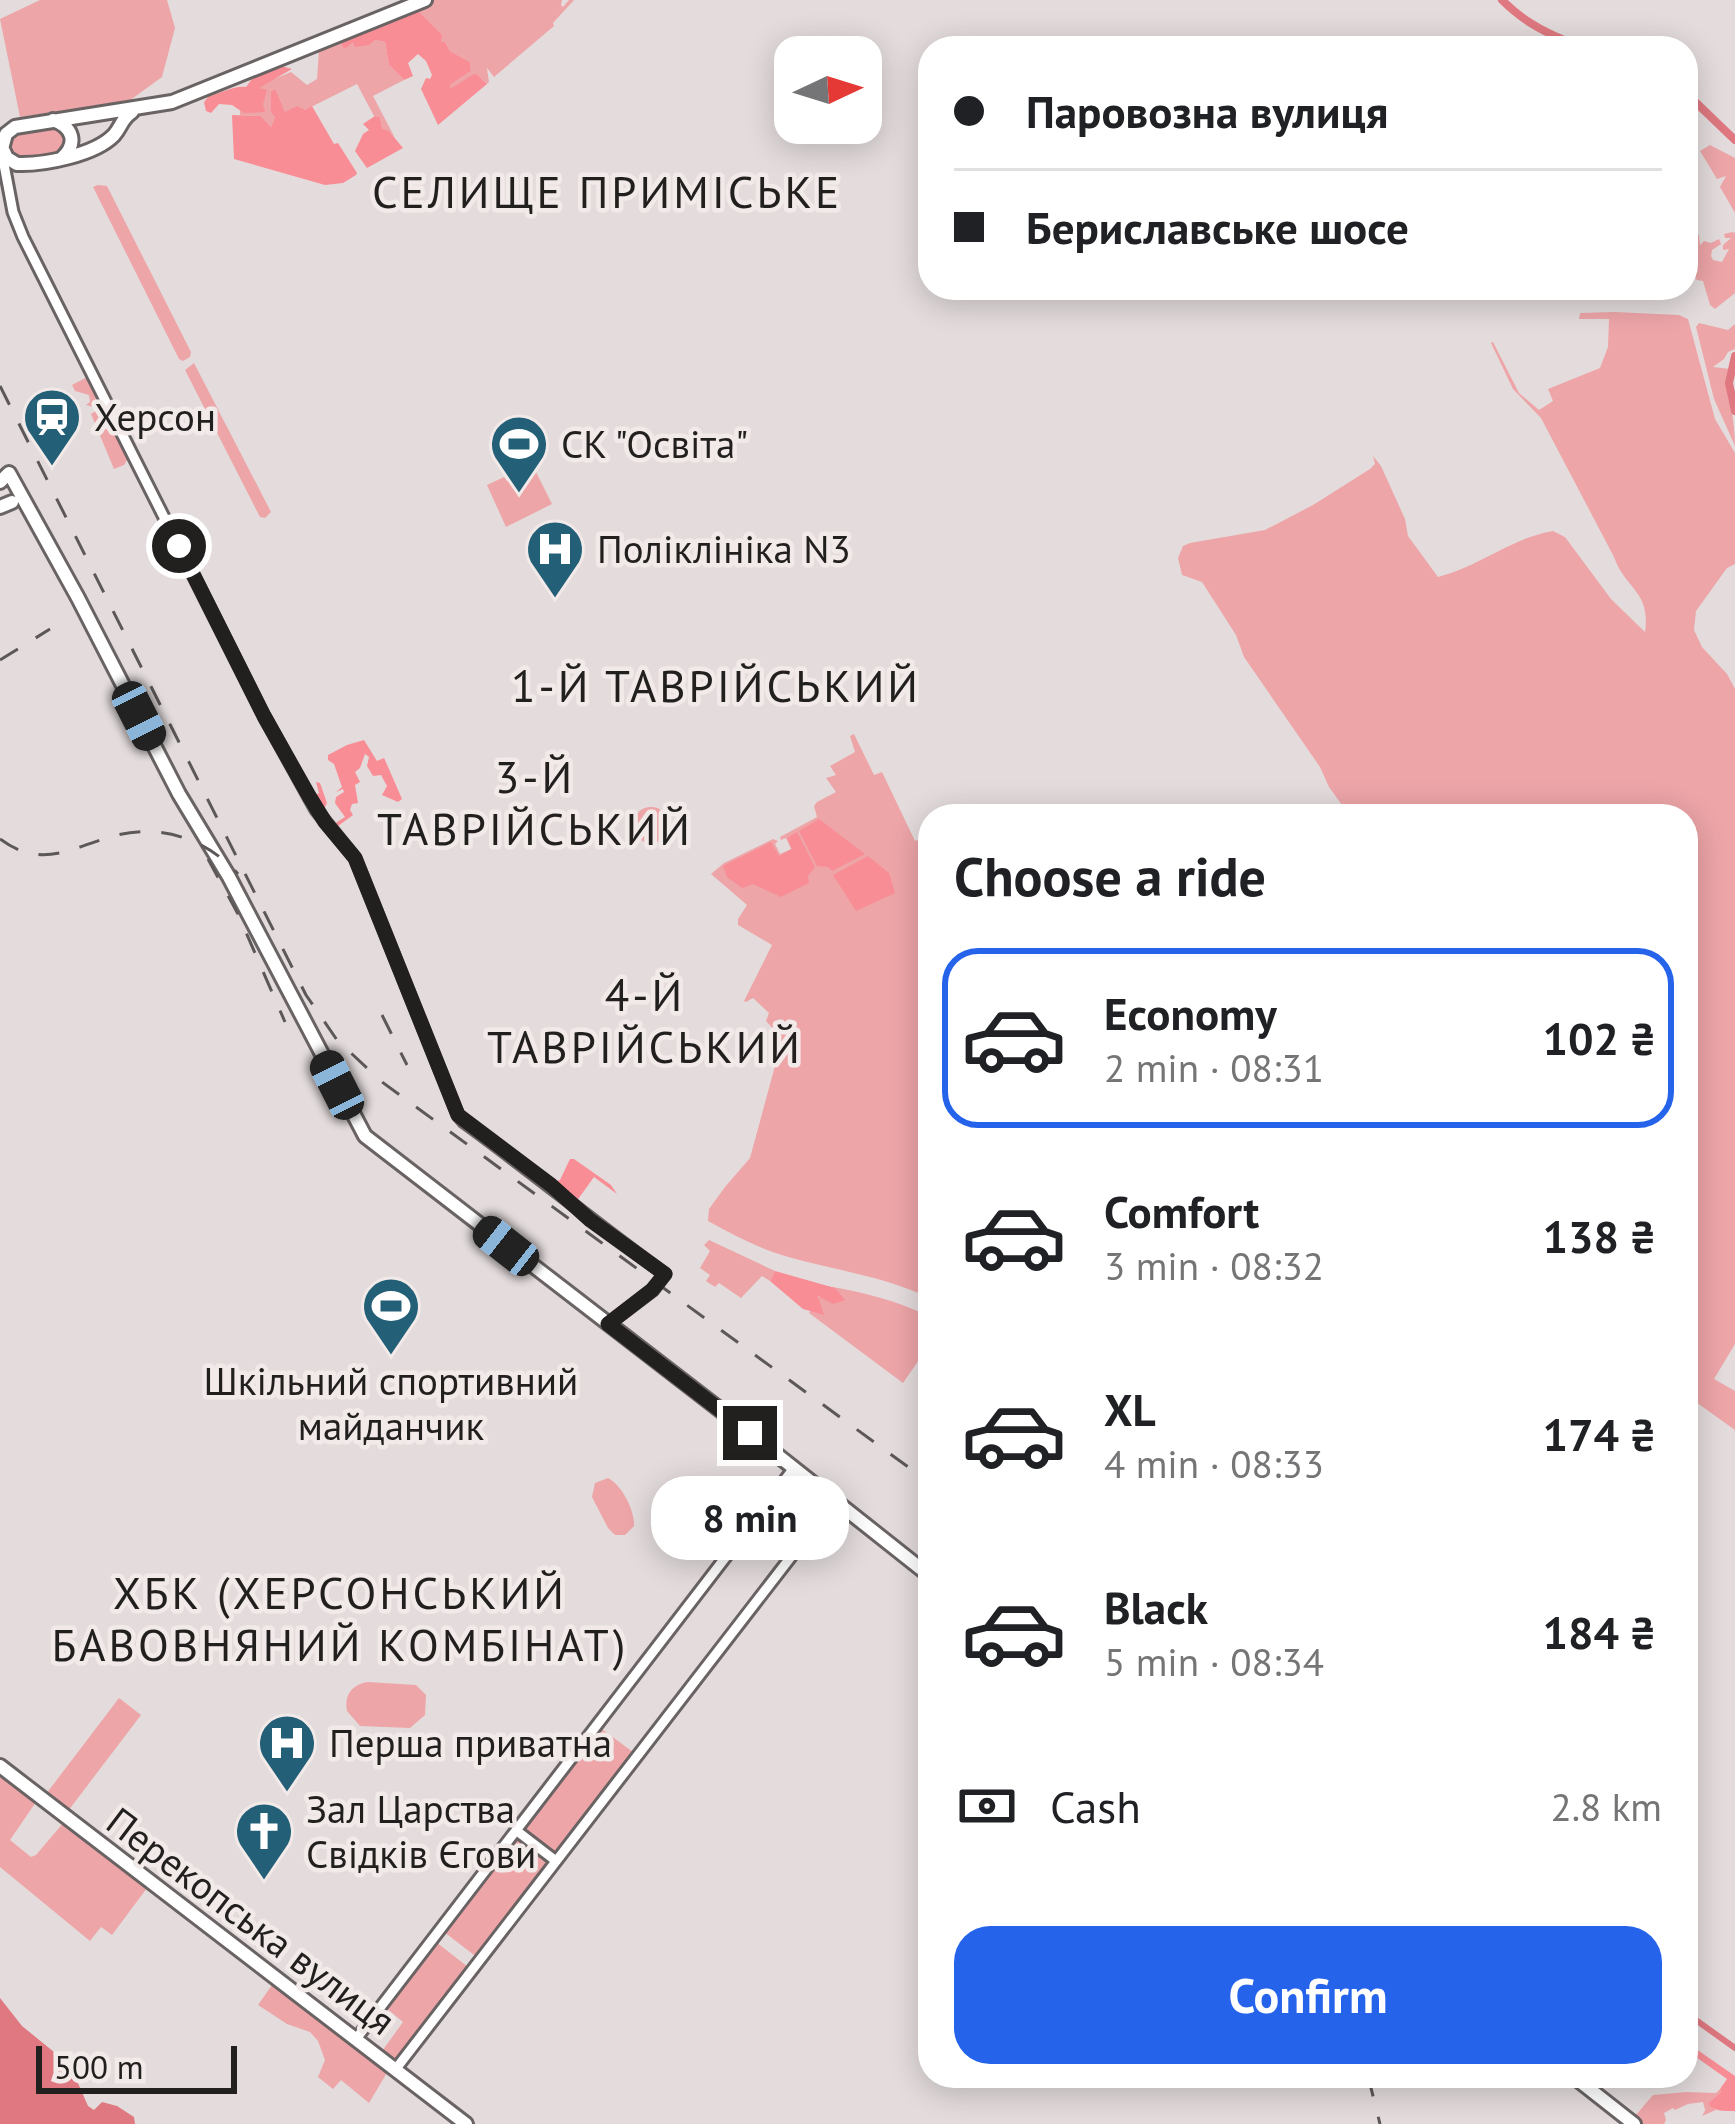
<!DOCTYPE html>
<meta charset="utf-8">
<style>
:root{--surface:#fff;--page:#f2f2f2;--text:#202124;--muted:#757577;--line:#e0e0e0;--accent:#2563eb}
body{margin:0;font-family:"PT Sans",sans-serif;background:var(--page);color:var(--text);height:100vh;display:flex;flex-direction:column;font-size:45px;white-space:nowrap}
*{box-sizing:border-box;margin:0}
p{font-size:39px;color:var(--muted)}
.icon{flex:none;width:66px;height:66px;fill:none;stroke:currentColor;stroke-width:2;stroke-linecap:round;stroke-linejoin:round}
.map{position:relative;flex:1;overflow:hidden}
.details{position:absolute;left:918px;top:804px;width:780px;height:1284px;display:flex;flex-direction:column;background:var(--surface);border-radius:36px;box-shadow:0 6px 30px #0003}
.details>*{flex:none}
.hud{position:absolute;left:918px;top:36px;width:780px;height:264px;border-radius:36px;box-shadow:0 6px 30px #0003;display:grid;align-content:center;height:264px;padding:0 36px;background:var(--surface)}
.needle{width:78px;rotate:86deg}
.buttons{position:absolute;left:774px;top:36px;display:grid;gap:24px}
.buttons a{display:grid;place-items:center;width:108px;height:108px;border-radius:24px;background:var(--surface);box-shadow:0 6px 30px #0003;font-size:60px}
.scale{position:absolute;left:36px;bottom:30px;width:201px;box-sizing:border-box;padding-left:12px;border:6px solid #221f1f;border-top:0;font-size:33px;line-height:42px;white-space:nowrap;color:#221f1f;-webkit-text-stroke:9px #f2e9e9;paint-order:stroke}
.end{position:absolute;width:54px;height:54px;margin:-27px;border:15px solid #221f1f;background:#fff;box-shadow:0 0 0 6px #fff}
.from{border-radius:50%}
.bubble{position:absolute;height:84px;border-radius:36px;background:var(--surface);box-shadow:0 6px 30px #0003;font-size:39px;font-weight:800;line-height:84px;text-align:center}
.car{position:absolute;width:36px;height:72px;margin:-36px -18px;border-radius:15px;box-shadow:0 0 9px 3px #0007;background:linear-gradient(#222 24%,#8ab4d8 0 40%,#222 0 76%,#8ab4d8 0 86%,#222 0)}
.hud b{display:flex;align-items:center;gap:42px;height:114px;font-size:45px}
.hud b+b{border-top:3px solid var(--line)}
.hud i{width:30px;height:30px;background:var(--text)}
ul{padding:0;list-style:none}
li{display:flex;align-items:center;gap:36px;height:180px;margin:0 24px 18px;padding:0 12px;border:6px solid transparent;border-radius:36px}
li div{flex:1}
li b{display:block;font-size:45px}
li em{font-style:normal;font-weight:800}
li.on{border-color:var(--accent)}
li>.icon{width:108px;height:108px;stroke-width:1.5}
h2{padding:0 36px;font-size:54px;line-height:144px}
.pay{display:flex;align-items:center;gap:30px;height:132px;padding:0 36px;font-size:45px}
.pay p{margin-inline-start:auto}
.button{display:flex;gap:24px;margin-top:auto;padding:24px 36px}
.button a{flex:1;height:138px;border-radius:36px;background:var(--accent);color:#fff;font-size:48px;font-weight:800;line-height:138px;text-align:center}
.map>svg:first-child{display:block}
.green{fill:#eda5a8}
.forest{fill:#f88d95}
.water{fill:#df7880}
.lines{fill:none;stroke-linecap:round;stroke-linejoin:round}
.canal{stroke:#df7880;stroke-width:6}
.river{stroke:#df7880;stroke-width:8}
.secondary-casing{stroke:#6a6363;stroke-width:15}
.primary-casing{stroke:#6a6363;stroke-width:18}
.secondary{stroke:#fff;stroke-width:9}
.primary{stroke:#fff;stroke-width:12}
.rail{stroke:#5d5858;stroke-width:3;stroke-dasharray:21 21;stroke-linecap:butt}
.route{stroke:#221f1f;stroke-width:15}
.labels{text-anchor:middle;stroke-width:9;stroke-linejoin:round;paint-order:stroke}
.poi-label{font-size:39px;fill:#221f1f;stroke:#f2e9e9;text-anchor:start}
.street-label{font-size:39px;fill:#221f1f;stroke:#f2e9e9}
.quarter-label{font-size:45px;letter-spacing:3px;fill:#221f1f;stroke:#f2e9e9}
</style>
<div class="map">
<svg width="1735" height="2124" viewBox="0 0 1735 2124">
<rect width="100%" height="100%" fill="#e4dcdc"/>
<!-- green -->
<path class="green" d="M40 0H167L175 28 162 77 129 101 20 117 0 19Z
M433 0H562L561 5 563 7 569 0H574L553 23 554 26 494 77 487 68 489 82 487 84 478 75 450 90V85L471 71 470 62 450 51 445 42 430 49 439 42 403 13Z
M375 40 385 42 389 65 404 80 373 96 395 138 389 131 382 128 380 117 374 116 357 84 305 110 285 113 274 89 271 91 275 117 271 127 261 116 240 115V108L245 113 254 111 263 104 258 89 260 85 291 72 307 85 317 79 319 50 341 43 344 48 354 43 360 46Z
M53 122 70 132 64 155 24 162 10 157 7 136 9 133Z
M1710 145 1735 158V213L1720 187 1726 176 1717 179 1700 151Z
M98 185 107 186 191 352 190 357 183 361 179 359 93 187Z
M1732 232 1735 233V293L1715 309 1710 305 1703 281 1697 280 1686 269V233L1699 235 1700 245 1704 241 1711 243 1719 239 1721 244 1712 250 1711 256 1713 260 1722 262 1729 249 1723 250V245L1731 238H1725L1724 234Z
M1614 312 1679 315 1688 319 1715 419 1735 453V564L1727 568 1696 611 1694 630 1702 647 1727 674 1735 689V1344L1714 1379 1735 1391V1430L1686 1395V816H1350L1329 787 1320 767 1244 657 1236 635 1202 582 1182 575 1178 558 1183 546 1190 543 1265 530 1313 505 1370 469 1375 464 1373 456 1381 466 1405 519 1408 536 1438 577C1479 567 1511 538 1553 531L1565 537 1611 599 1645 632C1651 591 1625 589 1614 557L1541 418 1513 389 1491 343 1493 342 1519 393 1539 410 1553 401 1548 389 1600 368 1608 347 1609 319H1579L1580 313Z
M1699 323 1728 330 1735 324V349L1728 352 1724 359 1713 367 1730 369C1727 395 1735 419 1735 446L1714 399 1696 327Z
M194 363 271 512 265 518 260 517 185 370Z
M87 377 93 384 96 400 105 401 136 467 127 460 124 465 114 469 91 414 96 411V408L86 405 90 402 89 395 75 391 72 385Z
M534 468 552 504 506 527 487 485 504 477 507 481Z
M854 734 874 775 882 772 915 841 930 835V1298C883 1276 834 1270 785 1256 758 1248 733 1235 708 1221L709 1209 725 1187 750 1158 775 1066 770 1042 777 1033 766 1021 769 1013 753 998 746 1002 744 1001 772 945 738 925V919L747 905 711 874 724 863 773 839 778 841 775 844 780 854 791 849 786 838 781 840 780 837 817 817 814 806 817 802 836 792 826 778 836 775 830 766 855 752 850 736Z
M633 825a18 18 0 1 1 36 0a18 18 0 1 1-36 0Z
M709 1240 775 1271 770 1281 762 1276 741 1298 719 1283 715 1287 706 1281 710 1275 700 1268 710 1251 704 1245Z
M826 1286C863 1292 896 1300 930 1317V1344L903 1383 809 1313Z
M608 1478C622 1485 635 1511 634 1526L625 1535H615L608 1528 592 1497 595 1483Z
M367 1682 416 1685 426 1695 425 1715 410 1728 360 1726 347 1711C344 1696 351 1685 367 1682Z
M119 1698 141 1715 68 1811 46 1794Z
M599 1727 633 1752 478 1958 444 1932Z
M0 1775 36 1802 10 1840 31 1857 36 1855 64 1822 147 1888 112 1935 101 1927 90 1941 0 1867Z
M436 1942 468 1967 394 2065 380 2054 403 2022 385 2007Z
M272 1985 388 2071 369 2103 341 2080 333 2089 318 2077 325 2060 318 2041 310 2032 287 2024 258 2005Z
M1720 2089 1722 2091 1708 2103 1716 2110 1702 2116 1707 2107 1705 2110 1703 2102 1688 2104 1675 2110 1673 2108 1664 2113 1666 2120 1664 2124H1642L1635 2116 1653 2095 1686 2092 1716 2093Z"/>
<!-- forest -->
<path class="forest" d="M417 10 442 35 441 42H445L450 51 470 62 471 71 450 85V89L474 74 478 75 487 84 438 125 421 89 426 78 430 79 432 75 426 61 418 54 408 63 413 76 404 80 389 65 385 42 375 40 369 45 355 47 353 43 344 49 341 43 332 44 403 13Z
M281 66 292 69 259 88 267 90 263 104 265 112 244 113 232 105 219 104 211 113 206 111 204 102 209 96C220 93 236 85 246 87L254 76Z
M275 89 285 112 297 106 305 110 312 106 334 144 338 143 357 173 356 175 343 183 325 185 234 159 232 115 261 116 271 127 275 117 271 112V91Z
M375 116 380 117 382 128 389 131 403 148 367 168 355 151 363 134 369 130 363 124Z
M364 740 377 761 384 758 385 760 402 799 398 802 382 795 387 786 381 775 373 776 367 766 369 757 365 754 360 768 355 772 360 782 355 785 358 803 352 804 350 810 353 815 338 826H332L324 817 314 796 319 793 316 782 320 783 327 803 323 811 334 824 345 817 335 803 336 797 344 792 343 789 336 792 342 787 334 764 328 760V755L347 745Z
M819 819 865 854 832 871 828 867 817 866 799 831Z
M797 832 815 867 808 876 809 883 781 897 753 884 742 888 727 877 723 866 771 842 779 856 792 849 787 838Z
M868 856 889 873 895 893 856 911 833 875Z
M570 1159H574L611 1185 617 1194 594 1177 576 1202 553 1182 560 1180Z
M775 1271 835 1288 845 1300 833 1304 818 1296 824 1315 803 1309 770 1281Z
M1686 2042 1735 2076V2111C1725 2111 1713 2112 1708 2103L1721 2092 1720 2089 1727 2079 1686 2050Z"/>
<!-- water -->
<path class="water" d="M0 1998 22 2026 70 2065 88 2106 94 2110 102 2102 117 2106 134 2117 135 2124H0Z"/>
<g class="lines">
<!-- canal -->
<path class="canal" d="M1686 2013 1735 2048"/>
<!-- river -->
<path class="river" d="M1502 0C1521 19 1540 30 1564 40 1573 43 1584 44 1594 48
M1686 93 1735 140
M1735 356 1729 383 1735 411"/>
<!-- secondary casing -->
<g class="secondary-casing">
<path id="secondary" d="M2 154 13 212 23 237 264 716 316 810 355 858 458 1115 464 1122C533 1172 597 1225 665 1274L653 1290 608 1324
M517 1831 556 1861
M356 2039 794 1468
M395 2070 834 1501"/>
</g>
<!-- primary casing -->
<g class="primary-casing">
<path id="primary" d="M53 120C73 127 78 143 62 158
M1 145 7 158 17 164C43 165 95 155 114 135 122 126 121 119 132 112
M2 149 6 134 15 127 172 102 425 0
M0 482 9 473 78 598 179 794 229 877 365 1136 723 1412 930 1576
M0 507 12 502
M0 1766 466 2124
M1573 2076 1634 2124"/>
</g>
<!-- secondary -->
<use href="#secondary" class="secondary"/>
<!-- primary -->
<use href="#primary" class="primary"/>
<!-- rail -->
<path class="rail" d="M0 386 306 995 337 1040 382 1082 930 1483
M0 660 50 629
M0 839C43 871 74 846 117 835 162 824 208 840 238 874
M208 859 238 914 285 1022
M382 1015 407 1065
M1368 2076 1380 2124"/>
</g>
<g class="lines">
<!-- route -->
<path class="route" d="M179 546 264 716 309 796 325 822 355 858 458 1115 551 1185 590 1220 665 1274 652 1290 608 1324 750 1433"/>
</g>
<!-- icons -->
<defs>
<g id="station-pin" transform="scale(3)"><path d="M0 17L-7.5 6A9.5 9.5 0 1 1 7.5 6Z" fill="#236077" stroke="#f2e9e9"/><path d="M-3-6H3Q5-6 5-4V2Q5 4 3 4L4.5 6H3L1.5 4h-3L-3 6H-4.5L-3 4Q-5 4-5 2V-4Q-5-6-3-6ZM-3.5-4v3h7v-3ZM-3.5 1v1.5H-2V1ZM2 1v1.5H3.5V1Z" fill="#fff"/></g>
<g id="stadium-pin" transform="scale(3)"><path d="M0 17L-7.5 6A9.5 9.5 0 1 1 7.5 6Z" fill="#236077" stroke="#f2e9e9"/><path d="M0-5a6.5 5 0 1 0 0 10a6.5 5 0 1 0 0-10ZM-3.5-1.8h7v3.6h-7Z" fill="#fff"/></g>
<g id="hospital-pin" transform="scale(3)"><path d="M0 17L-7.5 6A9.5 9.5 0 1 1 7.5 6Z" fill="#236077" stroke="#f2e9e9"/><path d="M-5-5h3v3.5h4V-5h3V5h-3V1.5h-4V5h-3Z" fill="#fff"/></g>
<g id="church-pin" transform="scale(3)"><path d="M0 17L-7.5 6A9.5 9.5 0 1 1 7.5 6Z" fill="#236077" stroke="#f2e9e9"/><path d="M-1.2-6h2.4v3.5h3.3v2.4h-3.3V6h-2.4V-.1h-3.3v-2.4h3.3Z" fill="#fff"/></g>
</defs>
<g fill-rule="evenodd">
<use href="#station-pin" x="52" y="417"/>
<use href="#stadium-pin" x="519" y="444"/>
<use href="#hospital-pin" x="555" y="549"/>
<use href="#stadium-pin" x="391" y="1306"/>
<use href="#hospital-pin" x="287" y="1743"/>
<use href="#church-pin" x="264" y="1831"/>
</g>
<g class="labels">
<!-- poi labels -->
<g class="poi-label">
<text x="94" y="431">Херсон</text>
<text x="561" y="458">СК "Освіта"</text>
<text x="597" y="563">Поліклініка N3</text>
<text x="391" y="1395" text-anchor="middle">Шкільний спортивний<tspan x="391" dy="45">майданчик</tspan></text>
<text x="329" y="1757">Перша приватна</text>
<text x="306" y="1823">Зал Царства<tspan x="306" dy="45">Свідків Єгови</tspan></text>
</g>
<!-- street labels -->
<g class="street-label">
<text transform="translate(251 1921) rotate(37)" y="14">Перекопська вулиця</text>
</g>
<!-- quarter labels -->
<g class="quarter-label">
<text x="607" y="208">СЕЛИЩЕ ПРИМІСЬКЕ</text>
<text x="716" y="702">1-Й ТАВРІЙСЬКИЙ</text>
<text x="535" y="793">3-Й<tspan x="535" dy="52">ТАВРІЙСЬКИЙ</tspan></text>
<text x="645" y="1011">4-Й<tspan x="645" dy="52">ТАВРІЙСЬКИЙ</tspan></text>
<text x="340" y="1609">ХБК (ХЕРСОНСЬКИЙ<tspan x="340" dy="52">БАВОВНЯНИЙ КОМБІНАТ)</tspan></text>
</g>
</g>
</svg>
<div class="buttons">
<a><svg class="needle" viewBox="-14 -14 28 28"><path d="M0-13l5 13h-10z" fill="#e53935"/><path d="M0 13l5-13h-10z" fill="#757577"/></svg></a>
</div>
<div class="scale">500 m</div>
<i class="end from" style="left:179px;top:546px"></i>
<i class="end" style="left:750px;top:1433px"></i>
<div class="bubble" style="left:651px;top:1476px;width:198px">8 min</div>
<i class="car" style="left:139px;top:716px;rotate:153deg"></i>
<i class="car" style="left:337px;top:1085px;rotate:333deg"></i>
<i class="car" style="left:506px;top:1246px;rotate:308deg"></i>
<div class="hud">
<b><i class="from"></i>Паровозна вулиця</b>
<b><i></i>Бериславське шосе</b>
</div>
<section class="details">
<h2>Choose a ride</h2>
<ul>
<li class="on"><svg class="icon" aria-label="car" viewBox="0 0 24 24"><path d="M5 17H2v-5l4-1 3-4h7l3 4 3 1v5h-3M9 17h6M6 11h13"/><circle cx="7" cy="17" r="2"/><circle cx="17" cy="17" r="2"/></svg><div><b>Economy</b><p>2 min · 08:31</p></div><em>102 ₴</em></li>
<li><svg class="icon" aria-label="car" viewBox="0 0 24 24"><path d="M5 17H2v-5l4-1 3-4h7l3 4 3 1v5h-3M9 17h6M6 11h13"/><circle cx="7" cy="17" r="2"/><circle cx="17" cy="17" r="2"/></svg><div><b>Comfort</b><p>3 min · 08:32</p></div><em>138 ₴</em></li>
<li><svg class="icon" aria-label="car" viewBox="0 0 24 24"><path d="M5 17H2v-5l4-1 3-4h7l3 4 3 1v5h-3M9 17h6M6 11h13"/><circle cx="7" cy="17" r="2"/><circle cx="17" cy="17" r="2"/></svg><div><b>XL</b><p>4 min · 08:33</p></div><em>174 ₴</em></li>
<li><svg class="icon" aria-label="car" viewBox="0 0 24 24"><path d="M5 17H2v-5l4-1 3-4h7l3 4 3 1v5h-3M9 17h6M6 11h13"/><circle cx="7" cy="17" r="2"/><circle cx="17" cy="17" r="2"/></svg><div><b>Black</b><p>5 min · 08:34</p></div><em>184 ₴</em></li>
</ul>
<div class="pay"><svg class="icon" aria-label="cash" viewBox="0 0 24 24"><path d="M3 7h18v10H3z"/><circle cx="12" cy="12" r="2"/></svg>Cash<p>2.8 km</p></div>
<div class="button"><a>Confirm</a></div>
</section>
</div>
